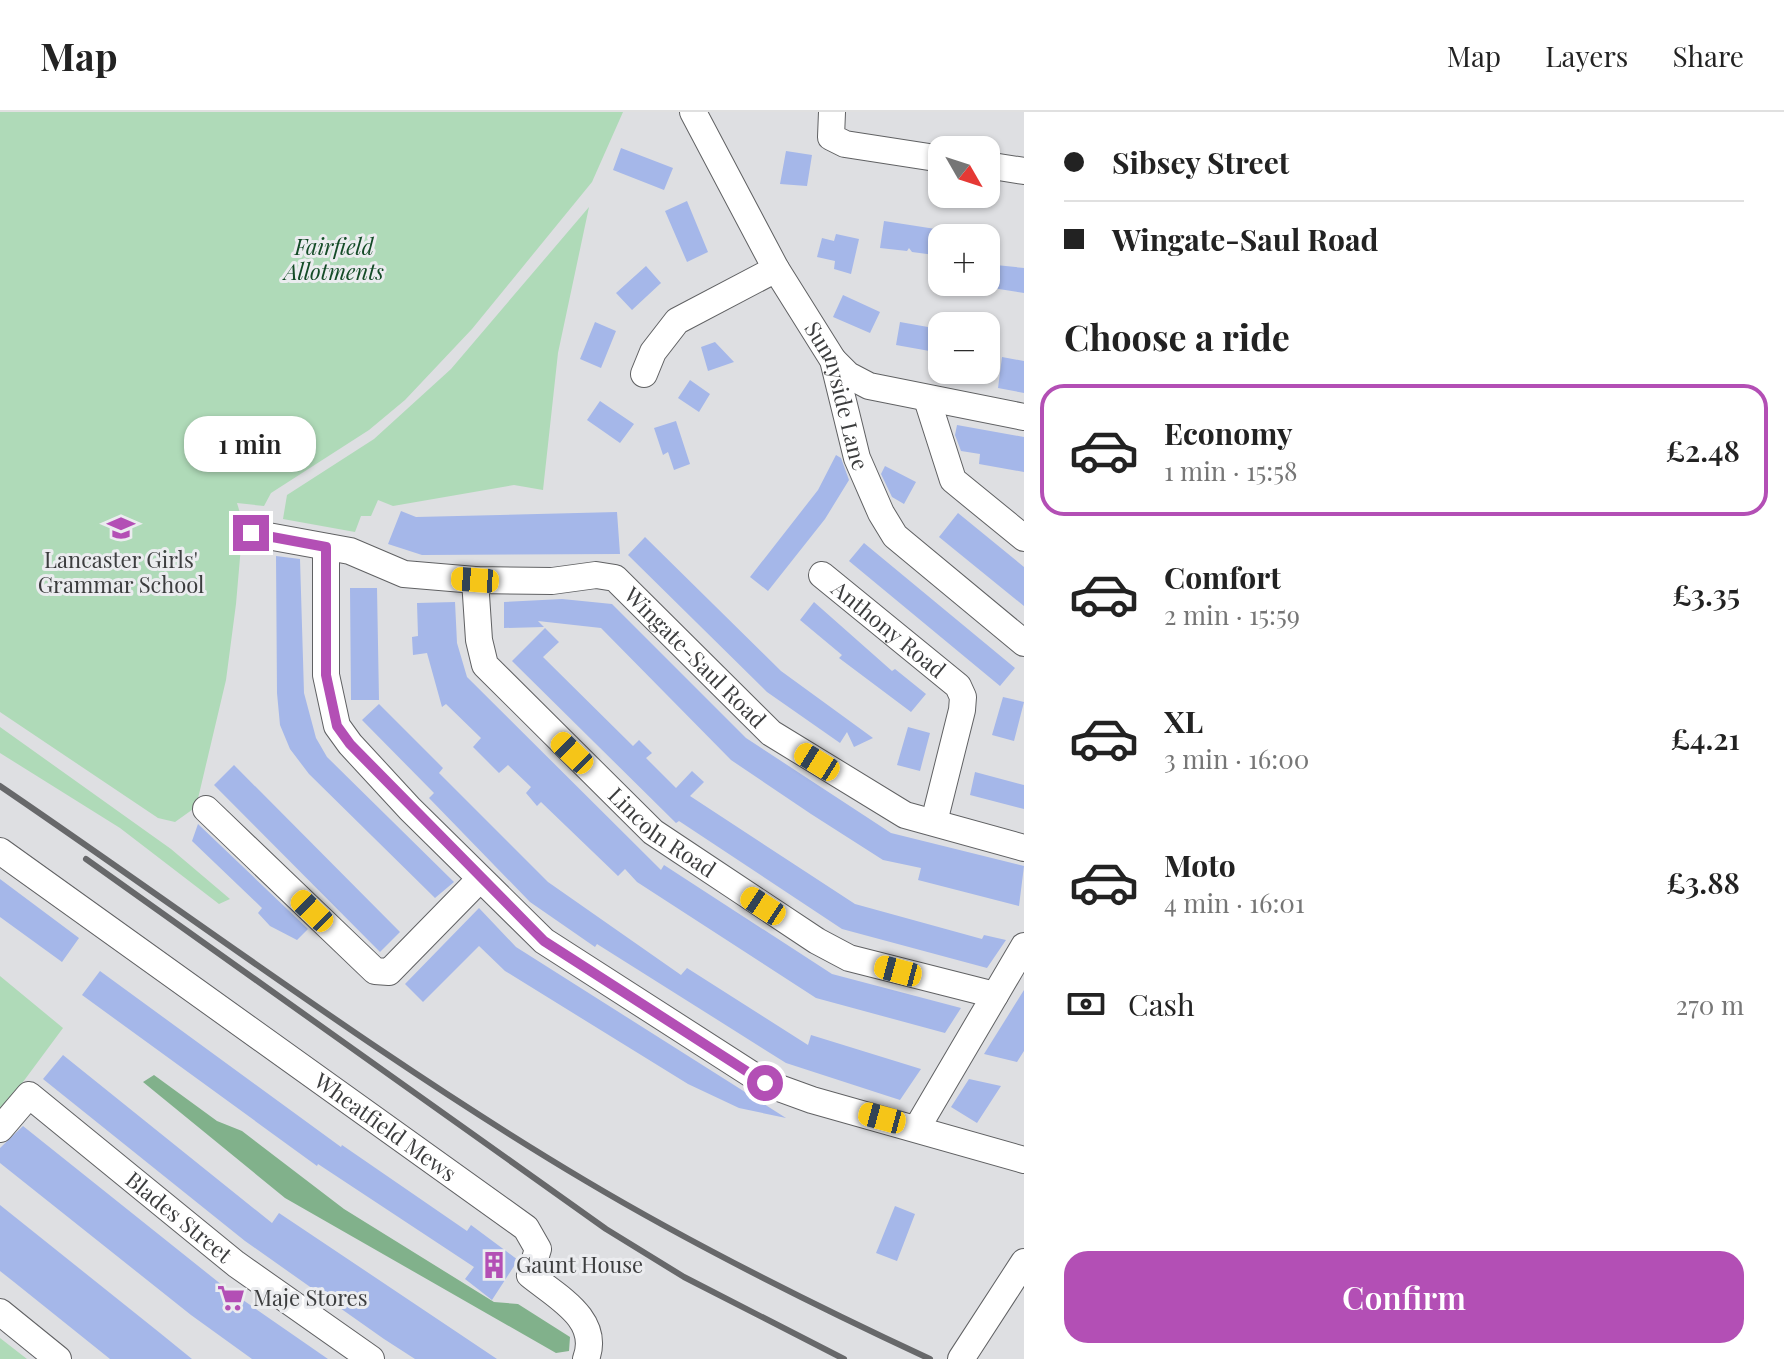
<!DOCTYPE html>
<meta charset="utf-8">
<style>
:root{--surface:#fff;--page:#f2f2f2;--text:#222;--muted:#767676;--line:#e0e0e0;--accent:#b34fb5}
body{margin:0;font-family:"Playfair Display",serif;background:var(--page);color:var(--text);height:100vh;display:flex;flex-direction:column;font-size:30px;white-space:nowrap}
*{box-sizing:border-box;margin:0}
p{font-size:26px;color:var(--muted)}
.icon{flex:none;width:44px;height:44px;fill:none;stroke:currentColor;stroke-width:2;stroke-linecap:round;stroke-linejoin:round}
.map{position:relative;flex:1;overflow:hidden}
.drawer{display:flex;flex-direction:column;background:var(--surface);width:760px}
.drawer>*{flex:none}
.banner{display:grid;align-content:center;height:176px;padding:0 40px;background:var(--surface)}
.needle{width:52px;rotate:129deg}
.tools{position:absolute;left:928px;top:24px;display:grid;gap:16px}
.tools a{display:grid;place-items:center;width:72px;height:72px;border-radius:16px;background:var(--surface);box-shadow:0 2px 6px #0004;font-size:40px}
.end{position:absolute;width:36px;height:36px;margin:-18px;border:10px solid #b34fb5;background:#fff;box-shadow:0 0 0 4px #fff}
.from{border-radius:50%}
.bubble{position:absolute;height:56px;border-radius:24px;background:var(--surface);box-shadow:0 2px 6px #0004;font-size:26px;font-weight:600;line-height:56px;text-align:center}
.car{position:absolute;width:24px;height:48px;margin:-24px -12px;border-radius:10px;box-shadow:0 0 6px 2px #0007;background:linear-gradient(#f5c518 24%,#345 0 40%,#f5c518 0 76%,#345 0 86%,#f5c518 0)}
.banner b{display:flex;align-items:center;gap:28px;height:76px;font-size:30px}
.banner b+b{border-top:2px solid var(--line)}
.banner i{width:20px;height:20px;background:var(--text)}
ul{padding:0;list-style:none}
li{display:flex;align-items:center;gap:24px;height:132px;margin:0 16px 12px;padding:0 24px;border:4px solid transparent;border-radius:24px}
li div{flex:1}
li b{display:block;font-size:30px}
li em{font-style:normal;font-weight:600}
li.on{border-color:var(--accent)}
li>.icon{width:72px;height:72px;stroke-width:1.5}
h2{padding:0 40px;font-size:36px;line-height:96px}
.pay{display:flex;align-items:center;gap:20px;height:88px;padding:0 40px;font-size:30px}
.pay p{margin-inline-start:auto}
.primary-button{display:flex;gap:16px;margin-top:auto;padding:16px 40px}
.primary-button a{flex:1;height:92px;border-radius:24px;background:var(--accent);color:#fff;font-size:32px;font-weight:600;line-height:92px;text-align:center}
header{display:flex;align-items:center;gap:48px;box-sizing:border-box;height:112px;padding:0 40px;background:var(--surface);border-bottom:2px solid var(--line)}
header strong{font-size:38px}
nav{display:flex;gap:44px;margin-inline-start:auto;font-size:28px}
main{display:flex;flex:1;min-height:0}
.map>svg:first-child{display:block}
.green{fill:#afdab8}
.forest{fill:#81b18b}
.building{fill:#a5b7e9}
.lines{fill:none;stroke-linecap:round;stroke-linejoin:round}
.minor-casing{stroke:#606163;stroke-width:28}
.minor{stroke:#fff;stroke-width:26}
.rail{stroke:#67686a;stroke-width:6}
.route{stroke:#b34fb5;stroke-width:10}
.labels{text-anchor:middle;stroke-width:6;stroke-linejoin:round;paint-order:stroke}
.park-label{font-size:22px;font-style:italic;fill:#144b27;stroke:#ebecef}
.street-label{font-size:22px;fill:#3c3d3e;stroke:#ebecef}
.poi-label{font-size:22px;fill:#3c3d3e;stroke:#ebecef;text-anchor:start}
</style>
<header>
<strong>Map</strong>
<nav><a>Map</a><a>Layers</a><a>Share</a></nav>
</header>
<main>
<div class="map">
<svg width="1024" height="1247" viewBox="0 0 1024 1247">
<rect width="100%" height="100%" fill="#dedfe2"/>
<!-- green -->
<path class="green" d="M0 0H623L592 70 472 217 405 288 369 318 271 381 264 394 237 391 243 411 236 492 226 568 196 695 175 710 158 706 0 600Z
M589 95 558 241 543 378 514 373 393 394 378 388 371 404H361L355 420 283 407 287 383 374 327 451 257Z
M0 615 171 737 230 787 219 792 120 716 0 641Z
M0 864 63 916 0 1001Z
M0 1226 27 1247H0Z"/>
<!-- forest -->
<path class="forest" d="M154 963 217 1009 242 1019 344 1097 494 1190 518 1192 570 1225 569 1239 556 1241 285 1086 143 970Z"/>
<!-- building -->
<path class="building" d="M621 36 673 56 664 78 613 58Z
M786 39 812 43 807 74 780 72Z
M687 89 708 140 687 150 665 99Z
M884 109 942 118V144L912 140 909 136 907 139 880 136Z
M836 122 859 127 851 162 834 157 835 149 817 145 822 126 834 129Z
M986 152 1024 156V181L986 175Z
M646 154 661 171 632 198 616 181Z
M843 183 880 200 870 221 833 205Z
M595 210 616 219 601 256 580 247Z
M900 210 939 217 935 240 896 233Z
M715 230 734 250 708 259 701 235Z
M1002 245 1024 249V281L998 276Z
M690 268 710 282 699 300 678 286Z
M600 289 634 312 620 331 587 308Z
M676 309 690 352 674 358 668 340 663 343 654 316Z
M957 313 1024 325V360L979 352 980 342 961 339 955 323Z
M836 343 841 346 849 368 825 407 768 479 750 465 818 378Z
M885 354 916 370 904 392 892 385 881 362Z
M401 399 416 405 617 400 620 442 422 443 388 432Z
M958 401 1024 455V494L939 425Z
M645 425 781 559 873 626 854 635 847 620 840 631 767 580 628 443Z
M864 431 1015 556 1000 574 849 449Z
M276 444 300 447 304 581 316 626 327 645 454 770 435 786 309 662 290 637 280 613 277 581Z
M350 476H377L379 588H351Z
M562 487 612 492 746 626 891 721 1024 754 1019 794 918 768 921 756 883 748 811 702 731 648 601 516 538 509 544 515 504 516V490Z
M455 490 457 531 467 565 661 758 664 753 832 862 961 896 945 921 816 886 637 770 625 757 618 764 541 690 537 694 526 681 531 675 508 653 499 661 473 635 481 626 446 592 442 595 427 541 413 543 412 525 418 524 417 491Z
M814 490 892 559 895 557 926 582 911 600 839 546 842 543 800 508Z
M545 516 559 530 543 545 633 634 639 628 652 641 646 646 676 676 692 659 704 670 690 684 855 792 982 827 984 823 1006 828 987 856 842 817 679 709 676 711 512 549Z
M1003 585 1024 590 1014 629 992 623Z
M379 592 443 656 439 661 548 770 681 863 687 856 808 933 811 923 921 957 900 988 786 951 597 832 595 835 530 790 429 686 434 681 362 608Z
M908 615 930 621 920 659 897 653Z
M234 653 400 820 380 840 214 673Z
M975 660 1024 673V697L970 683Z
M198 712 308 817 297 828 270 814 258 801 262 796 192 729Z
M0 767 79 826 62 850 0 805Z
M479 796 516 835 786 1006 739 996 688 972 505 859 479 834 423 890 405 872Z
M100 859 341 1035 342 1033 467 1119 471 1113 518 1148 492 1188 465 1167 474 1155 318 1052 317 1054 82 883Z
M1024 878V939L1017 950 984 942Z
M63 943 272 1111 279 1101 497 1247H415L384 1227 245 1129 43 967Z
M969 967 1001 974 977 1011 951 995Z
M23 1014 227 1177 328 1247H252L191 1203 0 1051V1036Z
M0 1093 160 1221 192 1247H110L14 1170 0 1159Z
M895 1094 915 1102 897 1149 876 1141Z"/>
<g class="lines">
<!-- minor casing -->
<g class="minor-casing">
<g id="minor">
<path id="s1" d="M693 0 776 157 833 248 857 346 881 401 895 424 1024 531"/>
<path d="M832 0 831 25 845 32 942 47"/>
<path d="M986 53 1024 59"/>
<path d="M833 248 848 263 869 274 1024 305"/>
<path d="M644 262 653 240 677 209 776 157"/>
<path d="M927 287 953 368 1024 426"/>
<path id="s2" d="M251 421 350 439 404 462 475 468 552 469 596 463 615 466 771 621 905 703 1024 736"/>
<path d="M326 435V563L337 614 350 632 410 697 544 829 765 971 812 988 1024 1048"/>
<path id="s3" d="M822 463 958 574 963 585 962 598 934 710"/>
<path id="s4" d="M475 468 479 528 485 553 653 720 817 829 849 846 995 883"/>
<path d="M206 697 375 859 389 860 480 767"/>
<path id="s5" d="M0 739 526 1116 538 1137 530 1163C557 1185 601 1207 586 1247"/>
<path d="M917 1016 1024 834"/>
<path id="s6" d="M0 1017 29 983 236 1152 371 1247"/>
<path d="M0 1200 58 1247"/>
<path d="M961 1247 1024 1150"/>
</g>
</g>
<!-- minor -->
<use href="#minor" class="minor"/>
<!-- rail -->
<path class="rail" d="M0 674C194 806 384 949 586 1069 697 1135 814 1193 930 1247
M86 747 606 1117 684 1165 844 1247"/>
</g>
<g class="lines">
<!-- route -->
<path class="route" d="M251 421 326 435V563L337 614 350 632 544 829 765 971"/>
</g>
<!-- icons -->
<defs>
<g id="school-bare" transform="scale(2.16)"><path d="M0-5L7-2L0 1L-7-2ZM-4 1L0 2.5L4 1V4Q0 6-4 4Z" fill="#b34fb5" stroke="#ebecef" stroke-width="2.5" paint-order="stroke"/></g>
<g id="building-bare" transform="scale(2.16)"><path d="M-4-6H4V6H1V3H-1V6H-4ZM-2.5-4.3h1.7v1.8h-1.7ZM.8-4.3h1.7v1.8H.8ZM-2.5-1h1.7V.8h-1.7ZM.8-1h1.7V.8H.8Z" fill="#b34fb5" stroke="#ebecef" stroke-width="2.5" paint-order="stroke"/></g>
<g id="supermarket-bare" transform="scale(2.16)"><path d="M-6-5.5h2.5l.6 2H6L4.5 2H-2.5L-4.4-4H-6ZM-1.5 3.2a1.3 1.3 0 1 0 .1 0ZM3 3.2a1.3 1.3 0 1 0 .1 0Z" fill="#b34fb5" stroke="#ebecef" stroke-width="2.5" paint-order="stroke"/></g>
</defs>
<g fill-rule="evenodd">
<use href="#school-bare" x="121" y="416"/>
<use href="#building-bare" x="494" y="1153"/>
<use href="#supermarket-bare" x="231" y="1186"/>
</g>
<g class="labels">
<!-- park labels -->
<g class="park-label">
<text x="334" y="143">Fairfield<tspan x="334" dy="25">Allotments</tspan></text>
</g>
<!-- street labels -->
<g class="street-label">
<text dy="8" stroke="none"><textPath href="#s1" startOffset="320">Sunnyside Lane</textPath></text>
<text dy="8" stroke="none"><textPath href="#s3" startOffset="86">Anthony Road</textPath></text>
<text dy="8" stroke="none"><textPath href="#s2" startOffset="484">Wingate-Saul Road</textPath></text>
<text dy="8" stroke="none"><textPath href="#s4" startOffset="330">Lincoln Road</textPath></text>
<text dy="8" stroke="none"><textPath href="#s5" startOffset="474">Wheatfield Mews</textPath></text>
<text dy="8" stroke="none"><textPath href="#s6" startOffset="238">Blades Street</textPath></text>
</g>
<!-- poi labels -->
<g class="poi-label">
<text x="121" y="456" text-anchor="middle">Lancaster Girls'<tspan x="121" dy="25">Grammar School</tspan></text>
<text x="516" y="1161">Gaunt House</text>
<text x="253" y="1194">Maje Stores</text>
</g>
</g>
</svg>
<div class="tools">
<a><svg class="needle" viewBox="-14 -14 28 28"><path d="M0-13l5 13h-10z" fill="#e53935"/><path d="M0 13l5-13h-10z" fill="#767676"/></svg></a>
<a>+</a>
<a>−</a>
</div>
<i class="end from" style="left:765px;top:971px"></i>
<i class="end" style="left:251px;top:421px"></i>
<div class="bubble" style="left:184px;top:304px;width:132px">1 min</div>
<i class="car" style="left:475px;top:468px;rotate:274deg"></i>
<i class="car" style="left:572px;top:641px;rotate:314deg"></i>
<i class="car" style="left:817px;top:650px;rotate:302deg"></i>
<i class="car" style="left:763px;top:794px;rotate:303deg"></i>
<i class="car" style="left:312px;top:799px;rotate:314deg"></i>
<i class="car" style="left:898px;top:859px;rotate:285deg"></i>
<i class="car" style="left:882px;top:1006px;rotate:285deg"></i>
</div>
<section class="drawer">
<div class="banner">
<b><i class="from"></i>Sibsey Street</b>
<b><i></i>Wingate-Saul Road</b>
</div>
<h2>Choose a ride</h2>
<ul>
<li class="on"><svg class="icon" aria-label="car" viewBox="0 0 24 24"><path d="M5 17H2v-5l4-1 3-4h7l3 4 3 1v5h-3M9 17h6M6 11h13"/><circle cx="7" cy="17" r="2"/><circle cx="17" cy="17" r="2"/></svg><div><b>Economy</b><p>1 min · 15:58</p></div><em>£2.48</em></li>
<li><svg class="icon" aria-label="car" viewBox="0 0 24 24"><path d="M5 17H2v-5l4-1 3-4h7l3 4 3 1v5h-3M9 17h6M6 11h13"/><circle cx="7" cy="17" r="2"/><circle cx="17" cy="17" r="2"/></svg><div><b>Comfort</b><p>2 min · 15:59</p></div><em>£3.35</em></li>
<li><svg class="icon" aria-label="car" viewBox="0 0 24 24"><path d="M5 17H2v-5l4-1 3-4h7l3 4 3 1v5h-3M9 17h6M6 11h13"/><circle cx="7" cy="17" r="2"/><circle cx="17" cy="17" r="2"/></svg><div><b>XL</b><p>3 min · 16:00</p></div><em>£4.21</em></li>
<li><svg class="icon" aria-label="car" viewBox="0 0 24 24"><path d="M5 17H2v-5l4-1 3-4h7l3 4 3 1v5h-3M9 17h6M6 11h13"/><circle cx="7" cy="17" r="2"/><circle cx="17" cy="17" r="2"/></svg><div><b>Moto</b><p>4 min · 16:01</p></div><em>£3.88</em></li>
</ul>
<div class="pay"><svg class="icon" aria-label="cash" viewBox="0 0 24 24"><path d="M3 7h18v10H3z"/><circle cx="12" cy="12" r="2"/></svg>Cash<p>270 m</p></div>
<div class="primary-button"><a>Confirm</a></div>
</section>
</main>
